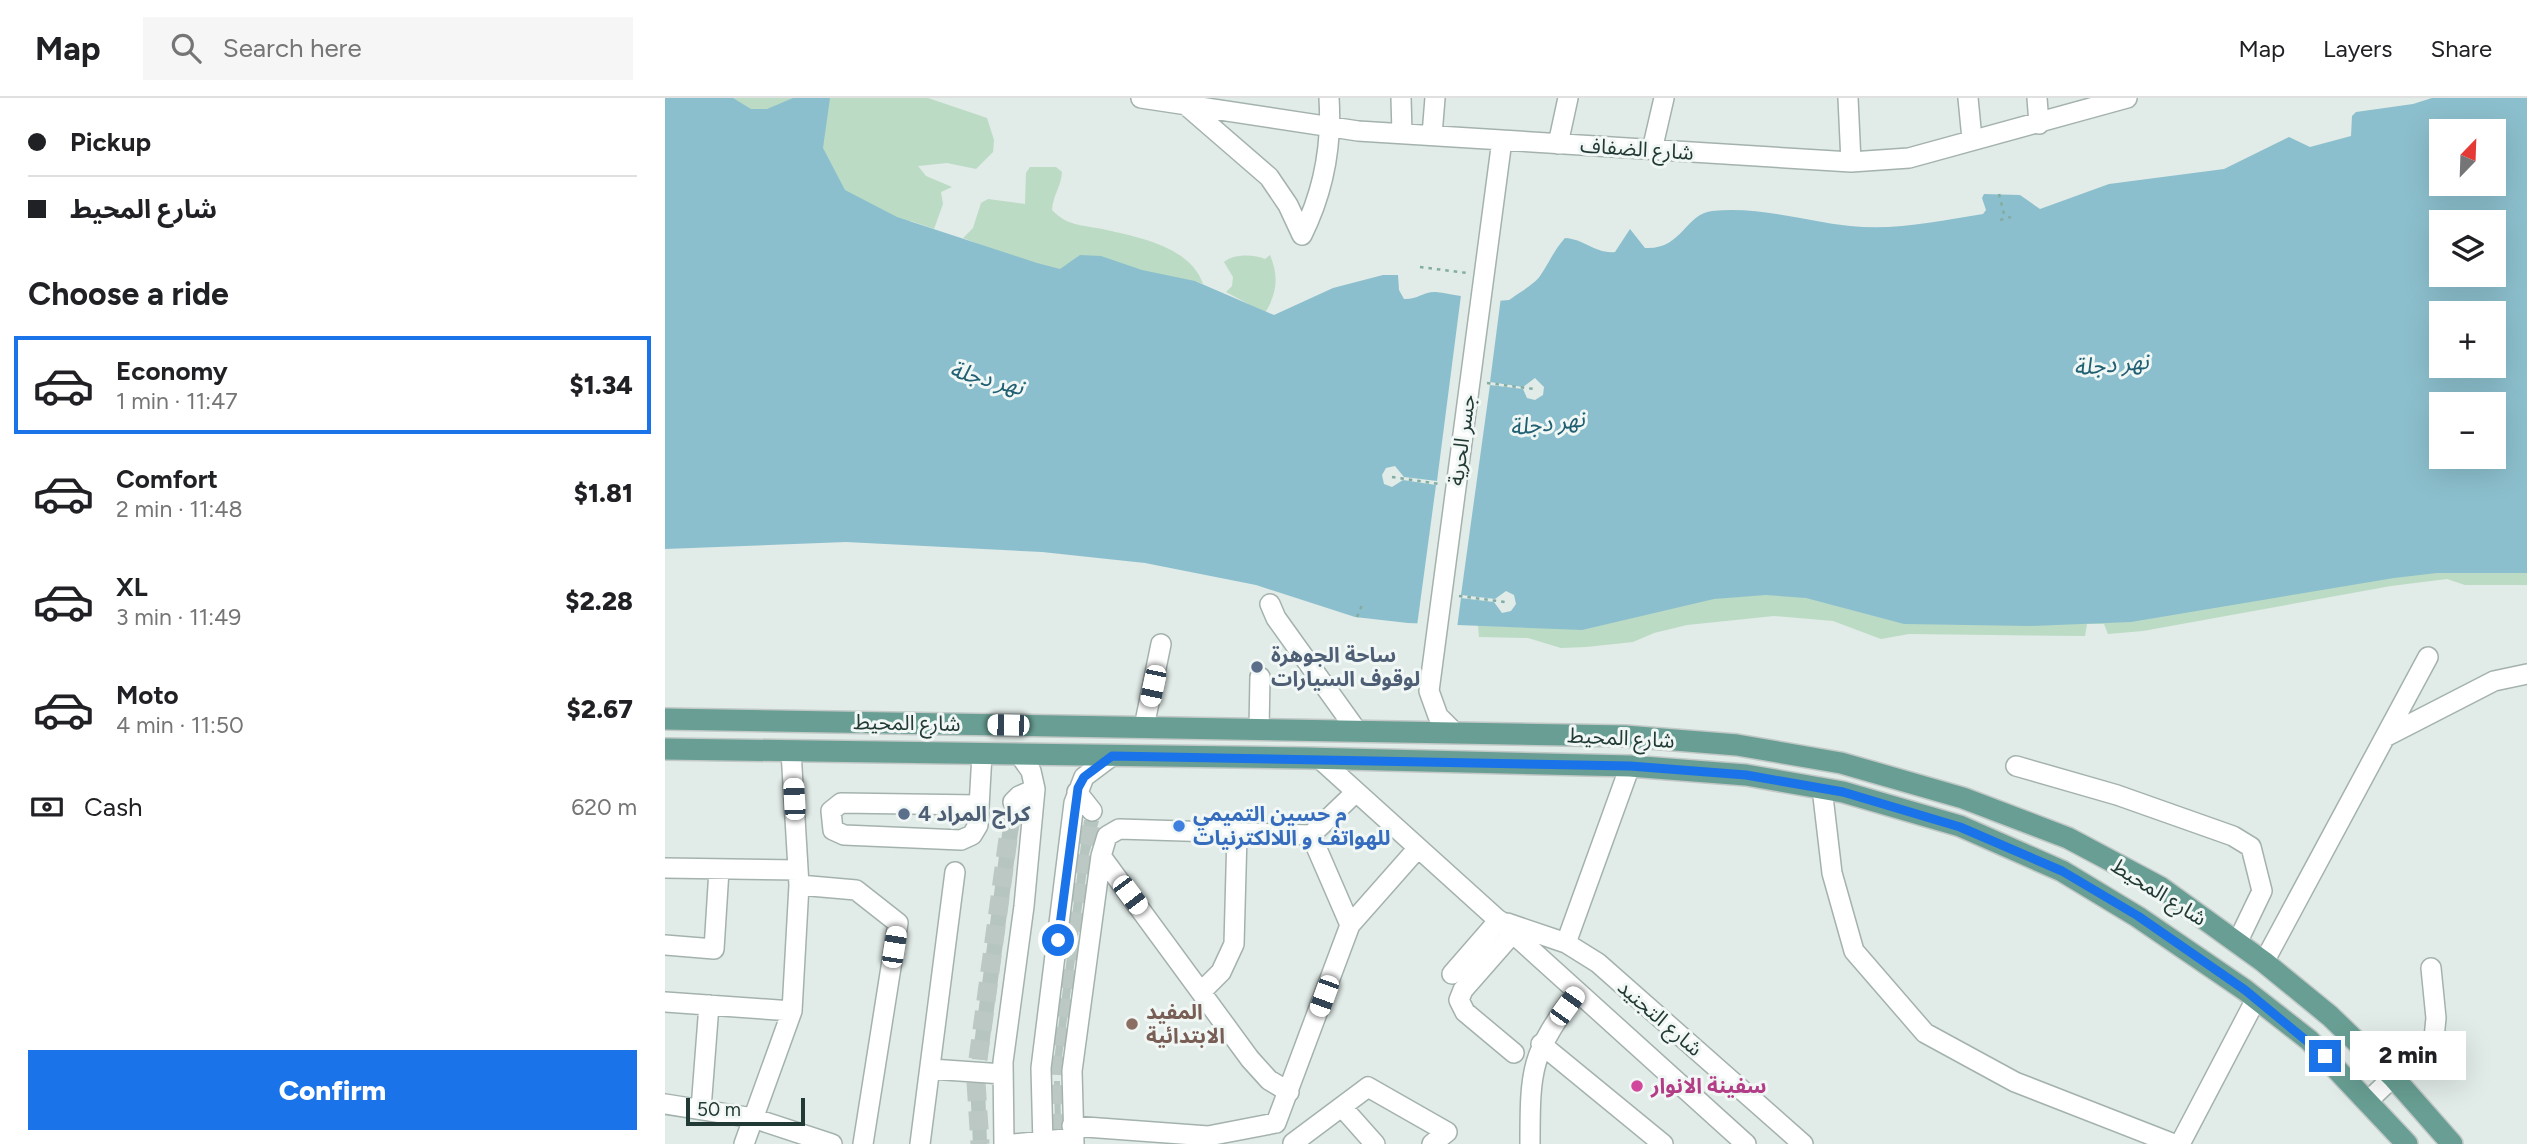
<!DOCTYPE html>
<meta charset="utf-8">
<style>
:root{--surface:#fff;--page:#f6f6f6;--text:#202124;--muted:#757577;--line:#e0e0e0;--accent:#1a73e8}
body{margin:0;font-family:Figtree,"Noto Sans Arabic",sans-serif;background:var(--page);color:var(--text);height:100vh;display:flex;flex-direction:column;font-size:26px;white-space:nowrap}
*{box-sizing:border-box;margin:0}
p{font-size:23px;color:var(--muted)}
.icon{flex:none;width:38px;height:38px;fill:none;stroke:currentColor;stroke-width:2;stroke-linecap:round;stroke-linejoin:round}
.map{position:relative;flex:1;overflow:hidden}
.side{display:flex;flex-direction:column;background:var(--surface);width:665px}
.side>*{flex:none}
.top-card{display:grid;align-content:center;height:154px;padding:0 28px;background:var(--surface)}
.needle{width:46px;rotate:23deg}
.buttons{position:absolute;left:1764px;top:21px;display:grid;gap:14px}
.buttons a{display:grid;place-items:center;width:77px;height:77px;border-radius:0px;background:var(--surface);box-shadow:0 7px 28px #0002;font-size:35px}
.scale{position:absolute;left:21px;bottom:18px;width:119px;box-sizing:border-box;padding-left:7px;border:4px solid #223a35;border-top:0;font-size:19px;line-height:24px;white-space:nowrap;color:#223a35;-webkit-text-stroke:5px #f1f7f5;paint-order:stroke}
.end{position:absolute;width:32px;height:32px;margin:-16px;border:9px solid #1a73e8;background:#fff;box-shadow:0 0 0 4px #fff}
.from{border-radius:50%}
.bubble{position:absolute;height:49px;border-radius:0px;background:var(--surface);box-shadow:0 7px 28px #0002;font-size:23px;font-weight:800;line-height:49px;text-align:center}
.car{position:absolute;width:21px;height:42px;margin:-21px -10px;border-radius:9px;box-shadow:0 0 5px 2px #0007;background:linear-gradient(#fff 24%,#345 0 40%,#fff 0 76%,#345 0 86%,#fff 0)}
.top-card b{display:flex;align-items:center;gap:24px;height:66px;font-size:26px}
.top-card b+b{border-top:2px solid var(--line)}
.top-card i{width:18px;height:18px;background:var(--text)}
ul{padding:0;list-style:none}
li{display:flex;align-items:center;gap:21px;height:98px;margin:0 14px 10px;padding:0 14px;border:4px solid transparent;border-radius:0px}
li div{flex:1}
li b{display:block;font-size:26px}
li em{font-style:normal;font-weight:800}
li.selected{border-color:var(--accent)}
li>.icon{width:63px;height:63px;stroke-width:1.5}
h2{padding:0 28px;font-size:32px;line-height:84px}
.pay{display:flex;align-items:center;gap:18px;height:77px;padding:0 28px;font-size:26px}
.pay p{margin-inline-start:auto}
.button{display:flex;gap:14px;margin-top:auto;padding:14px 28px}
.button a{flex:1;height:80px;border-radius:0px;background:var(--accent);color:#fff;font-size:28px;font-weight:800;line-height:80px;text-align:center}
header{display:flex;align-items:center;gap:42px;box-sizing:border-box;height:98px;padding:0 35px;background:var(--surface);border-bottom:2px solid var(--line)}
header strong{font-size:33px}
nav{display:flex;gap:38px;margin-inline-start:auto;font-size:24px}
.search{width:490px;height:63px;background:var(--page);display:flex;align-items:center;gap:18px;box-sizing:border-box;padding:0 24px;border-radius:0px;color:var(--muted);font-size:26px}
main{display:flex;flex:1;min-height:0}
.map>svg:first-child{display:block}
.green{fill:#bbdbc5}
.water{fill:#8cbfcd;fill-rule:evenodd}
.pier{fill:#e1ebe7}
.building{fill:#b6c5c0}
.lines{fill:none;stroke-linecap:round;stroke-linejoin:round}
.minor-tunnel{stroke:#bbc8c3;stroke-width:19;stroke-dasharray:19 10;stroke-linecap:butt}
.minor-casing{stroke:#a4b2ae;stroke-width:22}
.major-casing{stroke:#c1c8c6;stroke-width:24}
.path{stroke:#83aca2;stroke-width:2.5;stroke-dasharray:3.5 5;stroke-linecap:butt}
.minor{stroke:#fff;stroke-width:19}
.major{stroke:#689e93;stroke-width:21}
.route{stroke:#1a73e8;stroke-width:9}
.service-dot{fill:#5c6f8a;stroke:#f1f7f5;stroke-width:2.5}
.shop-dot{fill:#3f7fe0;stroke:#f1f7f5;stroke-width:2.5}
.education-dot{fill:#8d6e63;stroke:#f1f7f5;stroke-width:2.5}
.hotel-dot{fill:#d1479c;stroke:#f1f7f5;stroke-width:2.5}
.labels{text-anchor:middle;stroke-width:6;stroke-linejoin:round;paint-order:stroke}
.street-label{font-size:21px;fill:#223a35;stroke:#f1f7f5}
.service-label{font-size:21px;font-weight:bold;fill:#4e5e75;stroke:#f1f7f5;text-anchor:start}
.shop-label{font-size:21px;font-weight:bold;fill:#366cbe;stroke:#f1f7f5;text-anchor:start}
.education-label{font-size:21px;font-weight:bold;fill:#785e54;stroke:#f1f7f5;text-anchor:start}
.hotel-label{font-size:21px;font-weight:bold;fill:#b23c85;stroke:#f1f7f5;text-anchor:start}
.water-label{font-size:23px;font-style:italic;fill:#206072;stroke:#f1f7f5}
</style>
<header>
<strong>Map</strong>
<div class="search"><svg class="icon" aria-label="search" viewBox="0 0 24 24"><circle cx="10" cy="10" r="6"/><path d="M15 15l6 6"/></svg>Search here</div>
<nav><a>Map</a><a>Layers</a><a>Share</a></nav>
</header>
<main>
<section class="side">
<div class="top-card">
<b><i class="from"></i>Pickup</b>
<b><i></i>شارع المحيط</b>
</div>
<h2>Choose a ride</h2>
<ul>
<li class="selected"><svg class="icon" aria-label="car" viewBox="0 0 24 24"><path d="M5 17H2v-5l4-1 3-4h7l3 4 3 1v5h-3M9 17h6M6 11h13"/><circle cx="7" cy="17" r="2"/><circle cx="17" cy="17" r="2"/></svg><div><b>Economy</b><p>1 min · 11:47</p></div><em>$1.34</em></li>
<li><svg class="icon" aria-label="car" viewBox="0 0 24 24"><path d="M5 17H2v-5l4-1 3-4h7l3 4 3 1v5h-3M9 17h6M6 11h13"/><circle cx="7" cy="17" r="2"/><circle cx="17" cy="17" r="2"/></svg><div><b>Comfort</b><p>2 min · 11:48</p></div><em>$1.81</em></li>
<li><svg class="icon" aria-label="car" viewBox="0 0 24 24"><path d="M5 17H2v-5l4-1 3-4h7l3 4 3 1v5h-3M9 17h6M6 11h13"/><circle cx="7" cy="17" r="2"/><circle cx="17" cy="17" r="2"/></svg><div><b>XL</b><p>3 min · 11:49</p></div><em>$2.28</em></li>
<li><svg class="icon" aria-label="car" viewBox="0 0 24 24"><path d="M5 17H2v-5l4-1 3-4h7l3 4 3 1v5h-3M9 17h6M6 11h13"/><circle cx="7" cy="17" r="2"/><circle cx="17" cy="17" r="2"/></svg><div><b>Moto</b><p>4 min · 11:50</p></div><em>$2.67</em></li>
</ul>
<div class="pay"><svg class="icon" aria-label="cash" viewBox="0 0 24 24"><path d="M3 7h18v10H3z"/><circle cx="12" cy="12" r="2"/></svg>Cash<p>620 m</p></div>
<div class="button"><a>Confirm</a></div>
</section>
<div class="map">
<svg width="1862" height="1046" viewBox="0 0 1862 1046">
<rect width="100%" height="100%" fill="#e1ebe7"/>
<!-- green -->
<path class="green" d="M43 0H263L322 20 329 42 328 54 311 71 282 65 253 68 261 78 287 89 276 94 278 106 269 131 246 123 231 132Z
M365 69H391L397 74C396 89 388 97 387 112 402 128 417 127 437 131 472 139 525 148 538 186L530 183 455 200 298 140 308 130 316 105 323 101 360 106 361 75Z
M605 157C614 179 612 195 600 215L561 194 567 188 568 179 559 164C568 156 589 156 600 161Z
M1862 454V487H1800L1782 481 1726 488 1478 533 1443 536 1439 526H1422L1420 538 1244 536 1216 541 1168 523 1109 518 1022 527 989 535 968 544 921 549 896 550 863 540 814 539 813 527 848 529 979 502Z"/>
<!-- water -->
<path class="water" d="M0 0H68L86 11H102L128 0H165L158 50 180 92 232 119 372 165 395 171 415 157 436 158 477 172 530 183 609 217 668 190 718 177H733L734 192 739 201C751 202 760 193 771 194 796 197 818 205 844 202 852 196 871 185 875 178 884 165 889 152 900 140 920 141 930 156 950 154L965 131 980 150C1017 152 1020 116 1047 113 1094 108 1139 123 1185 128 1230 133 1273 123 1318 116L1321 112 1317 100 1319 96 1355 97 1375 111 1444 86 1559 71 1624 39 1645 49 1686 38 1687 18 1691 14 1748 6 1767 0H1862V475H1772L1729 480 1466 524 1365 528 1239 526 1141 500 1101 497 1049 501 917 532 743 525 690 519 591 487 480 465 377 454 181 444 0 451ZM1776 33H1829V86H1776ZM1776 124H1829V177H1776ZM1776 215H1829V268H1776ZM1776 306H1829V359H1776Z"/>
<!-- pier -->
<path class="pier" d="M814 195 836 199 825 284 858 289 870 280 879 289 878 297 870 302 862 300 858 291 825 287 796 497 830 501 841 493 849 497 851 506 846 513 837 515 829 504 796 500 792 530 752 528 771 387 738 382 727 389 719 386 717 377 721 370 730 368 739 379 772 383 796 197Z"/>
<!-- building -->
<path class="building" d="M340 713 346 716 356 713 322 963 319 962 307 961Z
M419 722 434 723 424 756 395 974 388 971Z
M389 983H395L396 1023 395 1029 390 1030Z
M305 986 320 987 322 1046H308Z"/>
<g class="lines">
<!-- minor-tunnel -->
<path class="minor-tunnel" d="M313 961 348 704
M311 984 315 1046
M390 1035 393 972 427 713"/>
<!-- minor casing -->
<g class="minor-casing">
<path id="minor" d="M476 0 693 33 1186 64 1244 60 1462 0
M736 0 737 35
M1183 0 1186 64
M1303 0 1307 41
M1372 0 1374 26
M522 8 604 79 623 107 637 137
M767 37 770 0
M893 46 903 0
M987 52 999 0
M637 137C658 95 667 47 664 0
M605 506 611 520 692 633
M479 629 496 546
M594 631 595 579
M789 634 773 618 764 593 837 42
M1720 639 1829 583 1862 576
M655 661 1081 1046
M1351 668 1452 697 1568 738 1586 749 1597 793 1572 845
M1157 690 1167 775 1189 853 1260 935 1350 984 1509 1046
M412 694 427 713
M348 704 354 698 370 691
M313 707 176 705 166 713 168 732 179 737 296 742 307 737 313 727 317 656
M436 758 585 961 604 982 624 994
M0 770 133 772
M134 787 191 792 233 825 198 1046
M842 825 901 845 933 865 1138 1046
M685 827 646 737 691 694
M848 835 798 892 794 902 800 914 849 955
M901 845 965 668
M0 847 49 851 54 772
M1599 864 1763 559
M787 876 834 822
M537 893 556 874 569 846 572 736
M0 904 127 913
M876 946 998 1046
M266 971 338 976
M1703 1003 1769 940 1771 920 1766 870
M0 1006 88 1020 167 1046
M677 1009 710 1046
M36 1011 44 907
M611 1025 685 827 753 750
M407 1028 543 1038 611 1025
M628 1045 703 989 782 1034 767 1046
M79 1046 127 913 134 787 126 653
M255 1046 290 774
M339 1046 338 964 359 808 370 691 366 673 354 656
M349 1046 409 1040
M378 1046 376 970 409 705 419 679 447 658
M409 1046 407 973 436 758 442 738 454 731 646 737
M865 1046C865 969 866 956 912 894
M1515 1046 1591 901"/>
</g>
<!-- major casing -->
<g class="major-casing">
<path id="major" d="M0 621 960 638 1072 647 1176 665 1298 700 1403 740 1495 789 1599 864 1665 918 1729 980 1787 1046
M0 651 641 660 965 668 1081 677 1178 694 1295 728 1397 773 1473 819 1580 892 1644 942 1742 1046"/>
</g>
<!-- path -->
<path class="path" d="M1334 96 1340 120
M1335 122 1346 119
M755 169 802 175
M822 285 869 291
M727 379 774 386
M794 498 840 504
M692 519 697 507"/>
<!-- minor -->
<use href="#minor" class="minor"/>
<!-- major -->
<use href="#major" class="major"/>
</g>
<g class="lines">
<!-- route -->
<path class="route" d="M393 842 413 690 419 679 447 658 965 668 1081 677 1178 694 1295 729 1397 773 1473 818 1580 892 1660 958"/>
</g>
<!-- markers -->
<g class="service-dot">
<circle cx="592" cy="569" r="7"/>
<circle cx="239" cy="716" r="7"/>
</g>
<circle class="shop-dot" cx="514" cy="728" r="7"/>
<circle class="education-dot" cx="467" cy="926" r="7"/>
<circle class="hotel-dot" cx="972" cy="988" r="7"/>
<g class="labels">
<!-- street labels -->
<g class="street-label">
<text transform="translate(972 51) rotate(4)" y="7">شارع الضفاف</text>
<text transform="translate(797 342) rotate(-82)" y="7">جسر الحرية</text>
<text transform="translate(242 625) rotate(1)" y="7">شارع المحيط</text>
<text transform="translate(956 640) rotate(3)" y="7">شارع المحيط</text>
<text transform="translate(1494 794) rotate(32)" y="7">شارع المحيط</text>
<text transform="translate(995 920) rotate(41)" y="7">شارع التجنيد</text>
</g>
<!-- service labels -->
<g class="service-label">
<text x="606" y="564">ساحة الجوهرة<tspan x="606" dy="24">لوقوف السيارات</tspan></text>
<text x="253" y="723">كراج المراد 4</text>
</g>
<!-- shop labels -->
<g class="shop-label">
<text x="528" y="723">م حسين التميمي<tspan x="528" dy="24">للهواتف و اللالكترنيات</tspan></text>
</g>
<!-- education labels -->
<g class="education-label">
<text x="481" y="921">المفيد<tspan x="481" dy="24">الابتدائية</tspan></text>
</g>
<!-- hotel labels -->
<g class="hotel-label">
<text x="986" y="995">سفينة الانوار</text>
</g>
<!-- water labels -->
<g class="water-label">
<text transform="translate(1446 266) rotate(-5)" y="8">نهر دجلة</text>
<text transform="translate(322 280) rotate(15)" y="8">نهر دجلة</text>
<text transform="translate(882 325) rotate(-7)" y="8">نهر دجلة</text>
</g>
</g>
</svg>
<div class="buttons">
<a><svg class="needle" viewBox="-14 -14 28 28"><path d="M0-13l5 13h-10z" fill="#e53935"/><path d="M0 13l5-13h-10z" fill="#757577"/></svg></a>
<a><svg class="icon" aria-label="layers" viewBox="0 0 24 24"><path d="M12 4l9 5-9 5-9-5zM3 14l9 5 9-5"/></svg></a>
<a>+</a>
<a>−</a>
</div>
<div class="scale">50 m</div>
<i class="end from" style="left:393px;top:842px"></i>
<i class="end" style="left:1660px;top:958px"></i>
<div class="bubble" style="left:1685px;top:933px;width:116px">2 min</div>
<i class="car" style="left:488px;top:588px;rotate:192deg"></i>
<i class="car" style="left:343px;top:627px;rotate:271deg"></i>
<i class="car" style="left:129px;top:701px;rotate:357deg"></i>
<i class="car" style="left:465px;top:797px;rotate:143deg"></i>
<i class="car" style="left:229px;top:849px;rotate:9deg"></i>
<i class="car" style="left:659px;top:898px;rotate:200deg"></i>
<i class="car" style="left:902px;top:908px;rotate:36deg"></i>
</div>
</main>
